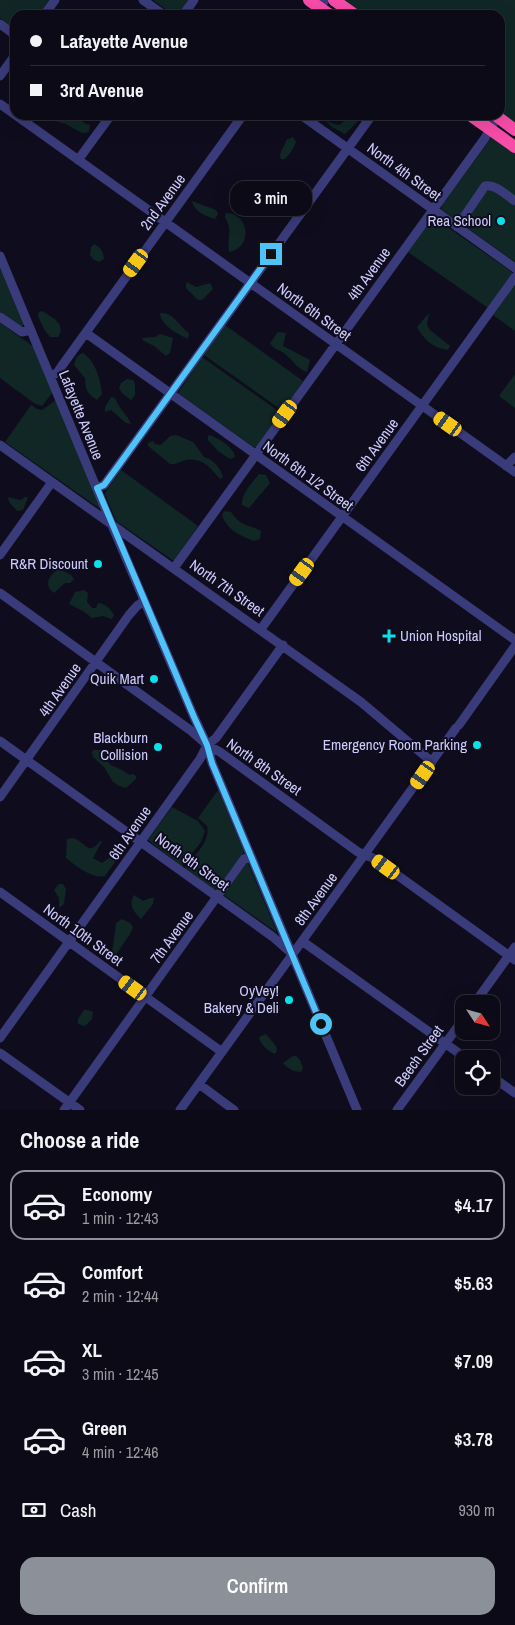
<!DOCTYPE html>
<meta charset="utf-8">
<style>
:root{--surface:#0b0a16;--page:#191823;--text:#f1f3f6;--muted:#9a9aa1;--line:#2b2b35;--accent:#8c9099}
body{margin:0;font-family:"Archivo Narrow",sans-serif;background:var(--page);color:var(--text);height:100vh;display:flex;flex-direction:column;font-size:19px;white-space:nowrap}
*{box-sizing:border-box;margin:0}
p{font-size:16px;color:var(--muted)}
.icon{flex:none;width:28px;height:28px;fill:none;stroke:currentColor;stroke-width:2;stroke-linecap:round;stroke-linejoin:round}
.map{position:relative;height:1110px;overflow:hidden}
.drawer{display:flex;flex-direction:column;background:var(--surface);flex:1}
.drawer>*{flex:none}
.banner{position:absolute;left:10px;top:10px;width:495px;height:110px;border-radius:15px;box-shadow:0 5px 20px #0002,0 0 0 1px var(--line);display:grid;align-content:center;height:110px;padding:0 20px;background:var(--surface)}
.needle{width:32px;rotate:126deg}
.fabs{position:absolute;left:455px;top:995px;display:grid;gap:10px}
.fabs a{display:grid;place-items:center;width:45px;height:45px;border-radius:10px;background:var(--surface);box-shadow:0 5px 20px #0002,0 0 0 1px var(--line);font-size:25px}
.end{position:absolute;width:22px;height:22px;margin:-11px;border:6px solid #4fc3f7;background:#111;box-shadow:0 0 0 2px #111}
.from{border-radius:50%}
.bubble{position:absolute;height:35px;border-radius:15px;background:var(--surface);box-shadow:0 5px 20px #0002,0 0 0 1px var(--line);font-size:16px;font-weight:600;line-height:35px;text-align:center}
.car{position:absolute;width:15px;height:30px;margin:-15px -8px;border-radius:6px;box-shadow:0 0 4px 1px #0007;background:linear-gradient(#f5c518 24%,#345 0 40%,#f5c518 0 76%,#345 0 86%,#f5c518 0)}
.banner b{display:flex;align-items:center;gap:18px;height:48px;font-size:19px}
.banner b+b{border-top:1px solid var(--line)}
.banner i{width:12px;height:12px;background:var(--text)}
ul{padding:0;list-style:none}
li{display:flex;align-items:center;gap:15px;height:70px;margin:0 10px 8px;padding:0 10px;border:2px solid transparent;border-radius:15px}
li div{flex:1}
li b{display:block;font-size:19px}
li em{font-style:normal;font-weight:600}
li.selected{border-color:var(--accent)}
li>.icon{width:45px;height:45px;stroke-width:1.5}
h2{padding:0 20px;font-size:22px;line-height:60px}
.pay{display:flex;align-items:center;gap:12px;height:55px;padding:0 20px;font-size:19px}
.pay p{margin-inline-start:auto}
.action{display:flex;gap:10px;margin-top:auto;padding:10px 20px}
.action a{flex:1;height:58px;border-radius:15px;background:var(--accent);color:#fff;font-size:20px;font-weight:600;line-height:58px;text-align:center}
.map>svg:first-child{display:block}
.green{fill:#102725}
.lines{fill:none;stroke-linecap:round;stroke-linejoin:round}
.minor{stroke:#3a3b7a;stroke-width:9}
.highway{stroke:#f74ca8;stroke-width:12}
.route{stroke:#4fc3f7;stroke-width:6}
.poi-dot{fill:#0be1e9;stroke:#0f0d1d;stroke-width:2}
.labels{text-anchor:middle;stroke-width:4;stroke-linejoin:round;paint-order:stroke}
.street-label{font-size:15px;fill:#ceccfd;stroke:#0f0d1d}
.poi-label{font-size:15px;fill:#ceccfd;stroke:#0f0d1d;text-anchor:end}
</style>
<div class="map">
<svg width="515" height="1110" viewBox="0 0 515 1110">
<rect width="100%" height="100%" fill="#0f0d1d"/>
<!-- green -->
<path class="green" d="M0 0H49L38 15H15V29L0 18Z
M153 0H189L178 15H174Z
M343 0H515V123L500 112V15H364Z
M50 115H76L84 123 90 125 89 132 82 133 66 124 58 122 51 117Z
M352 115H359L357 122 345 134 332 127 325 120 334 124 339 125Z
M293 137 296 142 291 152 285 159H281L280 156C281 150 285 146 286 140Z
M492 137 515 152V262L441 209 442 205Z
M192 201 216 210 218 214 215 219C206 216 194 212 192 201Z
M226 213C250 214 253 248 229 252 227 238 233 231 225 217Z
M433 217 512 272V274L488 308 408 252Z
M94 244C101 248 103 251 104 259L99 262 93 259 90 255 91 247Z
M0 270H1L24 324 23 326H20L0 312Z
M187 282 196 287 210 283 213 289 202 300H198L186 288V284Z
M515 284V331L493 315Z
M42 311C52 317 67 324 58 337H50L44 329 38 316 39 312Z
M160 313C174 312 179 326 189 333L188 339C178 334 161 326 160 313Z
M429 313 427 325 430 330 450 346 448 350C433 348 424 340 417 327Z
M0 323 34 347 53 392 42 406 34 403 0 378Z
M225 325 303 381 283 411 204 355Z
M278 332 286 333 283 346 310 360 307 372C297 369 292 359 284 353 279 350 273 349 270 343Z
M160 334 173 338 170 353 166 356 154 346 142 340 143 338 155 337Z
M83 353C96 362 100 378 102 394L97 400C87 394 85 389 85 378L74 365C76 359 76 355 83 353Z
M202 357 281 413 257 447H254L178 393Z
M515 374V408L499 396Z
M127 379 133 380 135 384V395L131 400 122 393 119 388 121 383Z
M111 397 115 398C119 409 127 414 131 424L126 423 111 410 105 412V407Z
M56 400 100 506 99 508 5 442 31 405 37 409 42 410Z
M176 435 193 442 204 457C214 460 220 467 223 477L220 479C210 468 203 457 186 460 180 461 177 465 170 464L148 446V443L153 441 155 444 161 445 170 436Z
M210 435C219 439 234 447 235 457L230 459 218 451 208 440V436Z
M121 470 198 526 174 561 116 521 105 494 106 491Z
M259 474 266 475 270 483 249 508 242 505C241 494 252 483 259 474Z
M8 497 21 500 25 497H28L23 510 17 511 9 502Z
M224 511 231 512C242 528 247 523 261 531L260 539 254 541C241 536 227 530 222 515Z
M59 569 71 575 74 579 70 583H65L54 593C43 585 49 575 59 569Z
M84 590 88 593 87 602 92 608H96L98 603C106 604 110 608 114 615L112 619 103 616 92 618 83 611 69 604 75 592Z
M93 750H101L106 760 111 765 122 770 129 775 133 774 136 776V779L126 788 119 786 113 782 104 767 93 757 92 753Z
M218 790 244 852 217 889H214L185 868C193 856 211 842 207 826L198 818Z
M172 807 198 821 205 831 201 842 182 866 148 840Z
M73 838C86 842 88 857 100 841H102L93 858 102 863 110 857 114 859 115 862 105 876C92 879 76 866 66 858L67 839Z
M248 863 276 930V932L224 895 246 864Z
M59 884H63L66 889 64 904 59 908V898L54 890Z
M134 895 143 901 150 898H154L153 904 141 919C134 912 128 905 134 895Z
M122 919 130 923 133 927 130 934 113 959 109 960 113 947 116 923Z
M84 1010H88L93 1012 92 1019 85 1026 78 1024V1019Z
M266 1034 276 1046 277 1051 275 1054C269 1051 260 1045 259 1037Z
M293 1056H296L300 1060 303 1068 301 1072C294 1072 287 1068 283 1063Z"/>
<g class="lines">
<!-- minor -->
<path class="minor" d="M143 0 164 15
M44 15 55 0
M183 15 194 0
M316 15 325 0
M0 24 15 35
M0 76 15 55
M0 104 515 472
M301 115 515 268
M78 160 111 115
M457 227 485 186C496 184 506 195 515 201
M0 256 111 523 194 717 207 745 212 763 357 1110
M0 317 22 332 31 330
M86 333 515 640
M50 376 57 373 61 367 243 115
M0 445 361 702 432 762
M506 466 515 457
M97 488 104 485 118 466 372 115
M0 555 52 482
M174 568 485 138 497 117
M0 593 190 730 207 745 220 752 358 852 375 859 515 960
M261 629 515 277
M459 725 515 646
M0 741 273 937 291 953
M0 797 129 615 137 606 144 601
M0 892 222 1052
M302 941 467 1059
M474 1004 515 947
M0 1038 200 759 207 745 216 738 283 645
M0 1053 80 1110
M491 1076 515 1093
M199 1084 234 1110
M64 1110 244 859 251 856
M180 1110 456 728
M397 1110 464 1018"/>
<!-- highway -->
<path class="highway" d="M309 0 330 15
M334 0 355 15
M470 115 515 147
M495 115 515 130"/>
</g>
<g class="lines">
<!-- route -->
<path class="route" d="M271 254 118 466 104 485 97 488 194 717 207 745 212 763 321 1024"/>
</g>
<!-- markers -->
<g class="poi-dot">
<circle cx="501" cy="221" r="5"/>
<circle cx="98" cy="564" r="5"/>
<path d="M386.5 628.5h5v5h5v5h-5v5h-5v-5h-5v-5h5z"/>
<circle cx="154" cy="679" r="5"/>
<circle cx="477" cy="745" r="5"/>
<circle cx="158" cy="747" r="5"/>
<circle cx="289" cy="1000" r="5"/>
</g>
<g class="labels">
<!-- street labels -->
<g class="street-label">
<text transform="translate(404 172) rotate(36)" y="5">North 4th Street</text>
<text transform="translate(163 202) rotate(-54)" y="5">2nd Avenue</text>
<text transform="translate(369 274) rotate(-54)" y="5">4th Avenue</text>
<text transform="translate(314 312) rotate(36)" y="5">North 6th Street</text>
<text transform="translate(81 415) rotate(68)" y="5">Lafayette Avenue</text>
<text transform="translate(377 445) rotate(-54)" y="5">6th Avenue</text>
<text transform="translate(308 476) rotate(36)" y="5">North 6th 1/2 Street</text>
<text transform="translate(227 588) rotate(35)" y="5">North 7th Street</text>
<text transform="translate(60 690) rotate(-55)" y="5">4th Avenue</text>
<text transform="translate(264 767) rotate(35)" y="5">North 8th Street</text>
<text transform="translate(130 833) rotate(-55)" y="5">6th Avenue</text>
<text transform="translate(192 862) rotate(36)" y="5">North 9th Street</text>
<text transform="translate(316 899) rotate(-54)" y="5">8th Avenue</text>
<text transform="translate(83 935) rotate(36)" y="5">North 10th Street</text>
<text transform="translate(172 937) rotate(-54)" y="5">7th Avenue</text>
<text transform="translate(419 1056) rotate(-54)" y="5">Beech Street</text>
</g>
<!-- poi labels -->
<g class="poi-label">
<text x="491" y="226">Rea School</text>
<text x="88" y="569">R&amp;R Discount</text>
<text x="400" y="641" text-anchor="start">Union Hospital</text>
<text x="144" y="684">Quik Mart</text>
<text x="148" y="743">Blackburn<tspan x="148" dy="17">Collision</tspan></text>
<text x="467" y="750">Emergency Room Parking</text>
<text x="279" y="996">OyVey!<tspan x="279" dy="17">Bakery &amp; Deli</tspan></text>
</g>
</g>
</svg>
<div class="fabs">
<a><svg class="needle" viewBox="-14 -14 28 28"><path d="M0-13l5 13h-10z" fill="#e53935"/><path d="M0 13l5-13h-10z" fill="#9a9aa1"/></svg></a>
<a><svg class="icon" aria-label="locate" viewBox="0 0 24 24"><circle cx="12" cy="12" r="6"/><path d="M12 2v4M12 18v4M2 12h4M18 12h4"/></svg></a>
</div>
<i class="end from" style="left:321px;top:1024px"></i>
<i class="end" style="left:271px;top:254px"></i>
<div class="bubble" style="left:230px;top:181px;width:82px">3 min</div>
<i class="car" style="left:136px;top:263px;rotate:216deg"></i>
<i class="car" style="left:285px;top:414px;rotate:216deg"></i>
<i class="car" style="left:448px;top:424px;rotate:305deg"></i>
<i class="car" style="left:302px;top:572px;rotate:216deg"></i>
<i class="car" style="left:423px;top:775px;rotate:215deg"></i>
<i class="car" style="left:386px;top:867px;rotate:306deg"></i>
<i class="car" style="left:133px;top:988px;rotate:306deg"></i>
<div class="banner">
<b><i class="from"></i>Lafayette Avenue</b>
<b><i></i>3rd Avenue</b>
</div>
</div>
<section class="drawer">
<h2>Choose a ride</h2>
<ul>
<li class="selected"><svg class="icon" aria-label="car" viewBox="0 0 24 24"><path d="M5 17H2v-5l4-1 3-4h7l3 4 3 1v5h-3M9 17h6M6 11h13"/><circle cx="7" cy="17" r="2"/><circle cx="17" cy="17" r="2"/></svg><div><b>Economy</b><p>1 min · 12:43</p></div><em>$4.17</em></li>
<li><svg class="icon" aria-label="car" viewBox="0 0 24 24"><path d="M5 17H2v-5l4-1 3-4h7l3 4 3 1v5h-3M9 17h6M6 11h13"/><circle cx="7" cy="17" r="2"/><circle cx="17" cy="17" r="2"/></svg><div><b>Comfort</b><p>2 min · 12:44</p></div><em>$5.63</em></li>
<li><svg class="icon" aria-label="car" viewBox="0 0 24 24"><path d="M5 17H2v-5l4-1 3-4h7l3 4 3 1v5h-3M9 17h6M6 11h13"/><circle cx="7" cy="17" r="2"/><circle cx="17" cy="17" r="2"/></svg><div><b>XL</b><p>3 min · 12:45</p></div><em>$7.09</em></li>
<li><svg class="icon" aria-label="car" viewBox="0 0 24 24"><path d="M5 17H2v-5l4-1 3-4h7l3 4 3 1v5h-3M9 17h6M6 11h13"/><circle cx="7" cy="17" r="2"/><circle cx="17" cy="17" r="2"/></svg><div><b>Green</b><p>4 min · 12:46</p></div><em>$3.78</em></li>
</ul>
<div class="pay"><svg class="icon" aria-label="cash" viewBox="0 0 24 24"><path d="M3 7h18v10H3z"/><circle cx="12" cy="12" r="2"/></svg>Cash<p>930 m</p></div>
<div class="action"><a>Confirm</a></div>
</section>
